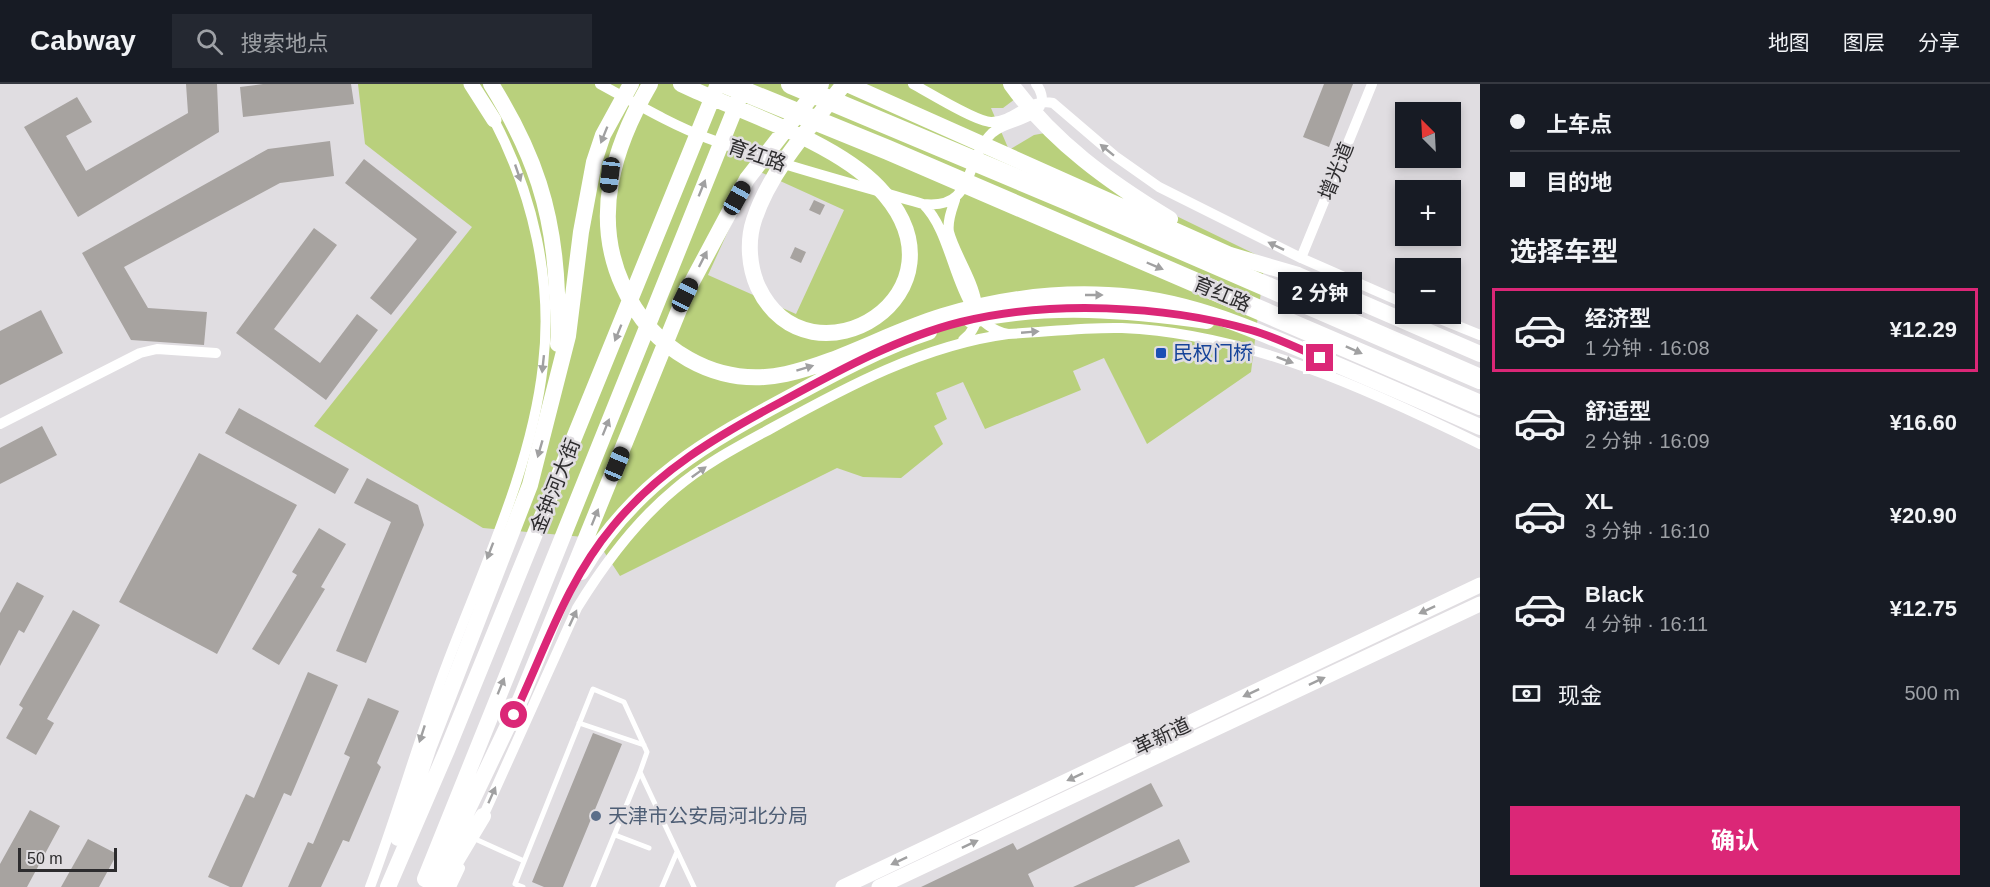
<!DOCTYPE html>
<html lang="zh">
<meta charset="utf-8">
<style>
:root{--surface:#171b24;--page:#242831;--text:#f1f3f6;--muted:#9ea1a6;--line:#363941;--accent:#db2777}
body{margin:0;font-family:Helvetica,"Noto Sans SC",sans-serif;background:var(--page);color:var(--text);height:100vh;display:flex;flex-direction:column;font-size:22px;white-space:nowrap}
*{box-sizing:border-box;margin:0}
p{font-size:20px;color:var(--muted)}
.icon{flex:none;width:33px;height:33px;fill:none;stroke:currentColor;stroke-width:2;stroke-linecap:round;stroke-linejoin:round}
.map{position:relative;flex:1;overflow:hidden}
.details{display:flex;flex-direction:column;background:var(--surface);width:510px}
.details>*{flex:none}
.banner{display:grid;align-content:center;height:132px;padding:0 30px;background:var(--surface)}
.needle{width:39px;rotate:336deg}
.controls{position:absolute;left:1395px;top:18px;display:grid;gap:12px}
.controls a{display:grid;place-items:center;width:66px;height:66px;border-radius:0px;background:var(--surface);box-shadow:0 3px 9px #0003;font-size:30px}
.scale{position:absolute;left:18px;bottom:15px;width:99px;box-sizing:border-box;padding-left:6px;border:3px solid #2d2c2e;border-top:0;font-size:16px;line-height:21px;white-space:nowrap;color:#2d2c2e;-webkit-text-stroke:4px #e0dde1;paint-order:stroke}
.end{position:absolute;width:27px;height:27px;margin:-14px;border:8px solid #db2777;background:#fff;box-shadow:0 0 0 3px #fff}
.from{border-radius:50%}
.bubble{position:absolute;height:42px;border-radius:0px;background:var(--surface);box-shadow:0 3px 9px #0003;font-size:20px;font-weight:700;line-height:42px;text-align:center}
.car{position:absolute;width:18px;height:36px;margin:-18px -9px;border-radius:8px;box-shadow:0 0 4px 2px #0007;background:linear-gradient(#222 24%,#8ab4d8 0 40%,#222 0 76%,#8ab4d8 0 86%,#222 0)}
.banner b{display:flex;align-items:center;gap:21px;height:57px;font-size:22px}
.banner b+b{border-top:2px solid var(--line)}
.banner i{width:15px;height:15px;background:var(--text)}
ul{padding:0;list-style:none}
li{display:flex;align-items:center;gap:18px;height:84px;margin:0 12px 9px;padding:0 18px;border:3px solid transparent;border-radius:0px}
li div{flex:1}
li b{display:block;font-size:22px}
li em{font-style:normal;font-weight:700}
li.on{border-color:var(--accent)}
li>.icon{width:54px;height:54px;stroke-width:1.5}
h2{padding:0 30px;font-size:27px;line-height:72px}
.pay{display:flex;align-items:center;gap:15px;height:66px;padding:0 30px;font-size:22px}
.pay p{margin-inline-start:auto}
.button{display:flex;gap:12px;margin-top:auto;padding:12px 30px}
.button a{flex:1;height:69px;border-radius:0px;background:var(--accent);color:#fff;font-size:24px;font-weight:700;line-height:69px;text-align:center}
header{display:flex;align-items:center;gap:36px;box-sizing:border-box;height:84px;padding:0 30px;background:var(--surface);border-bottom:2px solid var(--line)}
header strong{font-size:28px}
nav{display:flex;gap:33px;margin-inline-start:auto;font-size:21px}
.search{width:420px;height:54px;background:var(--page);display:flex;align-items:center;gap:15px;box-sizing:border-box;padding:0 21px;border-radius:0px;color:var(--muted);font-size:22px}
main{display:flex;flex:1;min-height:0}
.map>svg:first-child{display:block}
.green{fill:#b9d07c;fill-rule:evenodd}
.building{fill:#a7a3a0}
.lines{fill:none;stroke-linecap:round;stroke-linejoin:round}
.lane{stroke:#fff;stroke-width:5}
.street{stroke:#fff;stroke-width:10}
.secondary{stroke:#fff;stroke-width:15}
.primary{stroke:#fff;stroke-width:16}
.highway{stroke:#fff;stroke-width:20}
.oneway{fill:#a0a0a1}
.route{stroke:#db2777;stroke-width:8}
.transit-dot{fill:#1a4fb4;stroke:#e0dde1;stroke-width:2}
.service-dot{fill:#5c6f8a;stroke:#e0dde1;stroke-width:2}
.labels{text-anchor:middle;stroke-width:5;stroke-linejoin:round;paint-order:stroke}
.street-label{font-size:20px;fill:#2d2c2e;stroke:#e0dde1}
.transit-label{font-size:20px;fill:#164399;stroke:#e0dde1;text-anchor:start}
.service-label{font-size:20px;fill:#4e5e75;stroke:#e0dde1;text-anchor:start}
</style>
<header>
<strong>Cabway</strong>
<div class="search"><svg class="icon" aria-label="search" viewBox="0 0 24 24"><circle cx="10" cy="10" r="6"/><path d="M15 15l6 6"/></svg>搜索地点</div>
<nav><a>地图</a><a>图层</a><a>分享</a></nav>
</header>
<main>
<div class="map">
<svg width="1480" height="803" viewBox="0 0 1480 803">
<rect width="100%" height="100%" fill="#e0dde1"/>
<!-- green -->
<path class="green" d="M358 0H1018L1015 15 1003 24H991L1009 66 1034 51 1056 47 1098 84 1166 127 1265 175 1251 288 1147 360 1104 274 1073 287 1081 306 985 345 963 298 936 309 947 335 934 342 943 360 901 394 863 393 837 384 620 492 595 454 483 444 314 342 472 143 365 60ZM756 86 844 126 796 230 708 191Z"/>
<!-- building -->
<path class="building" d="M186 0H217L219 48 78 133 24 43 77 13 92 38 66 52 86 87 188 29Z
M263 0H351L354 20 243 33 240 3Z
M1324 0H1353L1329 63 1303 53Z
M330 57 334 92 280 99 124 183 148 224 207 228 204 261 131 256 82 169 268 65Z
M364 75 457 148 391 231 370 214 417 155 345 99Z
M814 116 825 121 820 131 809 126Z
M314 144 337 161 274 245 320 279 357 230 378 246 326 316 236 249Z
M795 163 806 168 801 179 790 174Z
M41 226 63 269 0 301V247Z
M239 324 349 385 335 410 225 349Z
M42 342 57 371 0 400V364Z
M199 369 297 421 217 570 119 518Z
M367 394 418 421 424 441 366 579 336 567 391 438 354 419Z
M319 444 346 460 321 503 325 505 279 581 252 565 297 491 292 488Z
M17 498 44 512 24 549 19 546 0 582V529Z
M73 526 100 541 47 635 54 639 36 671 6 654 23 624 19 621Z
M308 588 338 601 291 712 284 709 242 803H230L208 793 246 710 254 714Z
M368 614 399 627 377 679 381 683 349 758 343 756 321 803H288L308 758 313 760 350 673 344 670Z
M593 649 622 660 563 803H544L532 798Z
M1151 699 1163 722 1028 790 1034 803H921L1013 759 1017 766Z
M30 726 60 742 27 803H0V780Z
M88 755 117 770 99 803H61Z
M1179 755 1190 778 1134 803H1073Z"/>
<g class="lines">
<!-- lane -->
<path class="lane" d="M579 639 644 661
M615 751 649 764
M473 754 524 777
M523 803 515 800 593 605 624 618 647 668 640 688 694 803
M593 803 640 688
M662 803 677 768"/>
<!-- street -->
<path class="street" d="M600 0C635 19 670 40 707 54 777 80 851 99 923 120 976 126 963 77 992 49 1005 37 1030 38 1040 22 1044 15 1041 6 1036 0
M913 0C928 8 978 39 992 38 1016 37 1028 14 1053 19L1115 72 1159 103 1301 174 1406 220
M955 116C952 125 947 137 949 148 957 180 999 228 963 256
M923 120C959 155 953 239 1008 250 1047 248 1084 243 1122 244 1247 249 1370 306 1480 360
M1301 174 1372 0
M1428 230 1480 251
M0 340 140 269 157 265 216 269
M481 737 577 524C604 480 635 438 675 405 704 380 739 362 772 344 846 303 924 261 1008 250
M370 803C398 729 419 653 447 580 483 485 532 382 543 281 553 197 533 111 494 36
M451 803 460 784"/>
<!-- secondary -->
<path class="secondary" d="M471 0 494 36
M843 803 1480 501
M879 803 1480 520"/>
<!-- primary -->
<path class="primary" d="M491 0C534 69 554 127 557 209 558 226 560 243 558 260
M650 0C614 62 591 132 623 202 651 265 716 305 786 290 840 278 890 248 943 232 996 216 1052 208 1108 211 1183 214 1248 243 1316 272 1371 295 1426 319 1480 343
M681 0 694 6C750 31 836 59 878 103 980 209 809 311 758 203 749 183 747 157 754 136 770 86 812 41 844 0
M847 0 1230 171 1298 191 1480 270
M1011 0C1053 58 1109 98 1170 135
M971 236C1051 219 1127 226 1207 237
M581 488C636 397 706 358 796 310 838 287 883 263 929 248
M398 754 429 662 530 401 568 252 581 148 594 78 603 51 631 0
M425 795 745 0
M444 797 483 732
M388 803 447 666 718 0
M431 803 521 614 685 211 747 95 821 0"/>
<!-- highway -->
<path class="highway" d="M726 0 888 66 1480 321
M791 0 1067 116 1480 295"/>
</g>
<!-- one-way arrows -->
<defs><path id="oneway-solid" d="M-6-.8H1V-3.2L6.5 0L1 3.2V.8H-6Z" transform="scale(1.5)"/></defs>
<g class="oneway">
<use href="#oneway-solid" transform="translate(604 51) rotate(112)"/>
<use href="#oneway-solid" transform="translate(1107 66) rotate(-141)"/>
<use href="#oneway-solid" transform="translate(518 89) rotate(71)"/>
<use href="#oneway-solid" transform="translate(702 104) rotate(-68)"/>
<use href="#oneway-solid" transform="translate(1276 162) rotate(-154)"/>
<use href="#oneway-solid" transform="translate(703 175) rotate(-63)"/>
<use href="#oneway-solid" transform="translate(1155 182) rotate(23)"/>
<use href="#oneway-solid" transform="translate(1094 211)"/>
<use href="#oneway-solid" transform="translate(1030 248) rotate(-5)"/>
<use href="#oneway-solid" transform="translate(618 249) rotate(112)"/>
<use href="#oneway-solid" transform="translate(1354 266) rotate(24)"/>
<use href="#oneway-solid" transform="translate(1285 276) rotate(20)"/>
<use href="#oneway-solid" transform="translate(543 280) rotate(96)"/>
<use href="#oneway-solid" transform="translate(805 284) rotate(-17)"/>
<use href="#oneway-solid" transform="translate(606 343) rotate(-68)"/>
<use href="#oneway-solid" transform="translate(540 365) rotate(106)"/>
<use href="#oneway-solid" transform="translate(699 388) rotate(-36)"/>
<use href="#oneway-solid" transform="translate(595 433) rotate(-68)"/>
<use href="#oneway-solid" transform="translate(490 467) rotate(111)"/>
<use href="#oneway-solid" transform="translate(1427 526) rotate(155)"/>
<use href="#oneway-solid" transform="translate(573 534) rotate(-65)"/>
<use href="#oneway-solid" transform="translate(1317 597) rotate(-25)"/>
<use href="#oneway-solid" transform="translate(501 602) rotate(-68)"/>
<use href="#oneway-solid" transform="translate(1251 609) rotate(155)"/>
<use href="#oneway-solid" transform="translate(422 650) rotate(108)"/>
<use href="#oneway-solid" transform="translate(1075 693) rotate(155)"/>
<use href="#oneway-solid" transform="translate(492 711) rotate(-66)"/>
<use href="#oneway-solid" transform="translate(970 760) rotate(-25)"/>
<use href="#oneway-solid" transform="translate(899 777) rotate(155)"/>
</g>
<g class="lines">
<!-- route -->
<path class="route" d="M514 631C545 566 566 498 613 442 658 387 717 352 779 319 836 288 897 254 961 238 1050 216 1163 221 1251 246 1275 253 1298 264 1320 274"/>
</g>
<!-- markers -->
<rect class="transit-dot" x="1155" y="263" width="12" height="12" rx="3"/>
<circle class="service-dot" cx="596" cy="732" r="6"/>
<g class="labels">
<!-- street labels -->
<g class="street-label">
<text transform="translate(757 71) rotate(19)" y="7">育红路</text>
<text transform="translate(1336 87) rotate(-68)" y="7">增光道</text>
<text transform="translate(1222 210) rotate(23)" y="7">育红路</text>
<text transform="translate(555 402) rotate(-68)" y="7">金钟河大街</text>
<text transform="translate(1162 652) rotate(-25)" y="7">革新道</text>
</g>
<!-- transit labels -->
<g class="transit-label">
<text x="1173" y="276">民权门桥</text>
</g>
<!-- service labels -->
<g class="service-label">
<text x="608" y="739">天津市公安局河北分局</text>
</g>
</g>
</svg>
<div class="controls">
<a><svg class="needle" viewBox="-14 -14 28 28"><path d="M0-13l5 13h-10z" fill="#e53935"/><path d="M0 13l5-13h-10z" fill="#9ea1a6"/></svg></a>
<a>+</a>
<a>−</a>
</div>
<div class="scale">50 m</div>
<i class="end from" style="left:514px;top:631px"></i>
<i class="end" style="left:1320px;top:274px"></i>
<div class="bubble" style="left:1278px;top:188px;width:84px">2 分钟</div>
<i class="car" style="left:610px;top:91px;rotate:187deg"></i>
<i class="car" style="left:737px;top:114px;rotate:29deg"></i>
<i class="car" style="left:685px;top:211px;rotate:26deg"></i>
<i class="car" style="left:617px;top:380px;rotate:22deg"></i>
</div>
<section class="details">
<div class="banner">
<b><i class="from"></i>上车点</b>
<b><i></i>目的地</b>
</div>
<h2>选择车型</h2>
<ul>
<li class="on"><svg class="icon" aria-label="car" viewBox="0 0 24 24"><path d="M5 17H2v-5l4-1 3-4h7l3 4 3 1v5h-3M9 17h6M6 11h13"/><circle cx="7" cy="17" r="2"/><circle cx="17" cy="17" r="2"/></svg><div><b>经济型</b><p>1 分钟 · 16:08</p></div><em>¥12.29</em></li>
<li><svg class="icon" aria-label="car" viewBox="0 0 24 24"><path d="M5 17H2v-5l4-1 3-4h7l3 4 3 1v5h-3M9 17h6M6 11h13"/><circle cx="7" cy="17" r="2"/><circle cx="17" cy="17" r="2"/></svg><div><b>舒适型</b><p>2 分钟 · 16:09</p></div><em>¥16.60</em></li>
<li><svg class="icon" aria-label="car" viewBox="0 0 24 24"><path d="M5 17H2v-5l4-1 3-4h7l3 4 3 1v5h-3M9 17h6M6 11h13"/><circle cx="7" cy="17" r="2"/><circle cx="17" cy="17" r="2"/></svg><div><b>XL</b><p>3 分钟 · 16:10</p></div><em>¥20.90</em></li>
<li><svg class="icon" aria-label="car" viewBox="0 0 24 24"><path d="M5 17H2v-5l4-1 3-4h7l3 4 3 1v5h-3M9 17h6M6 11h13"/><circle cx="7" cy="17" r="2"/><circle cx="17" cy="17" r="2"/></svg><div><b>Black</b><p>4 分钟 · 16:11</p></div><em>¥12.75</em></li>
</ul>
<div class="pay"><svg class="icon" aria-label="cash" viewBox="0 0 24 24"><path d="M3 7h18v10H3z"/><circle cx="12" cy="12" r="2"/></svg>现金<p>500 m</p></div>
<div class="button"><a>确认</a></div>
</section>
</main>
